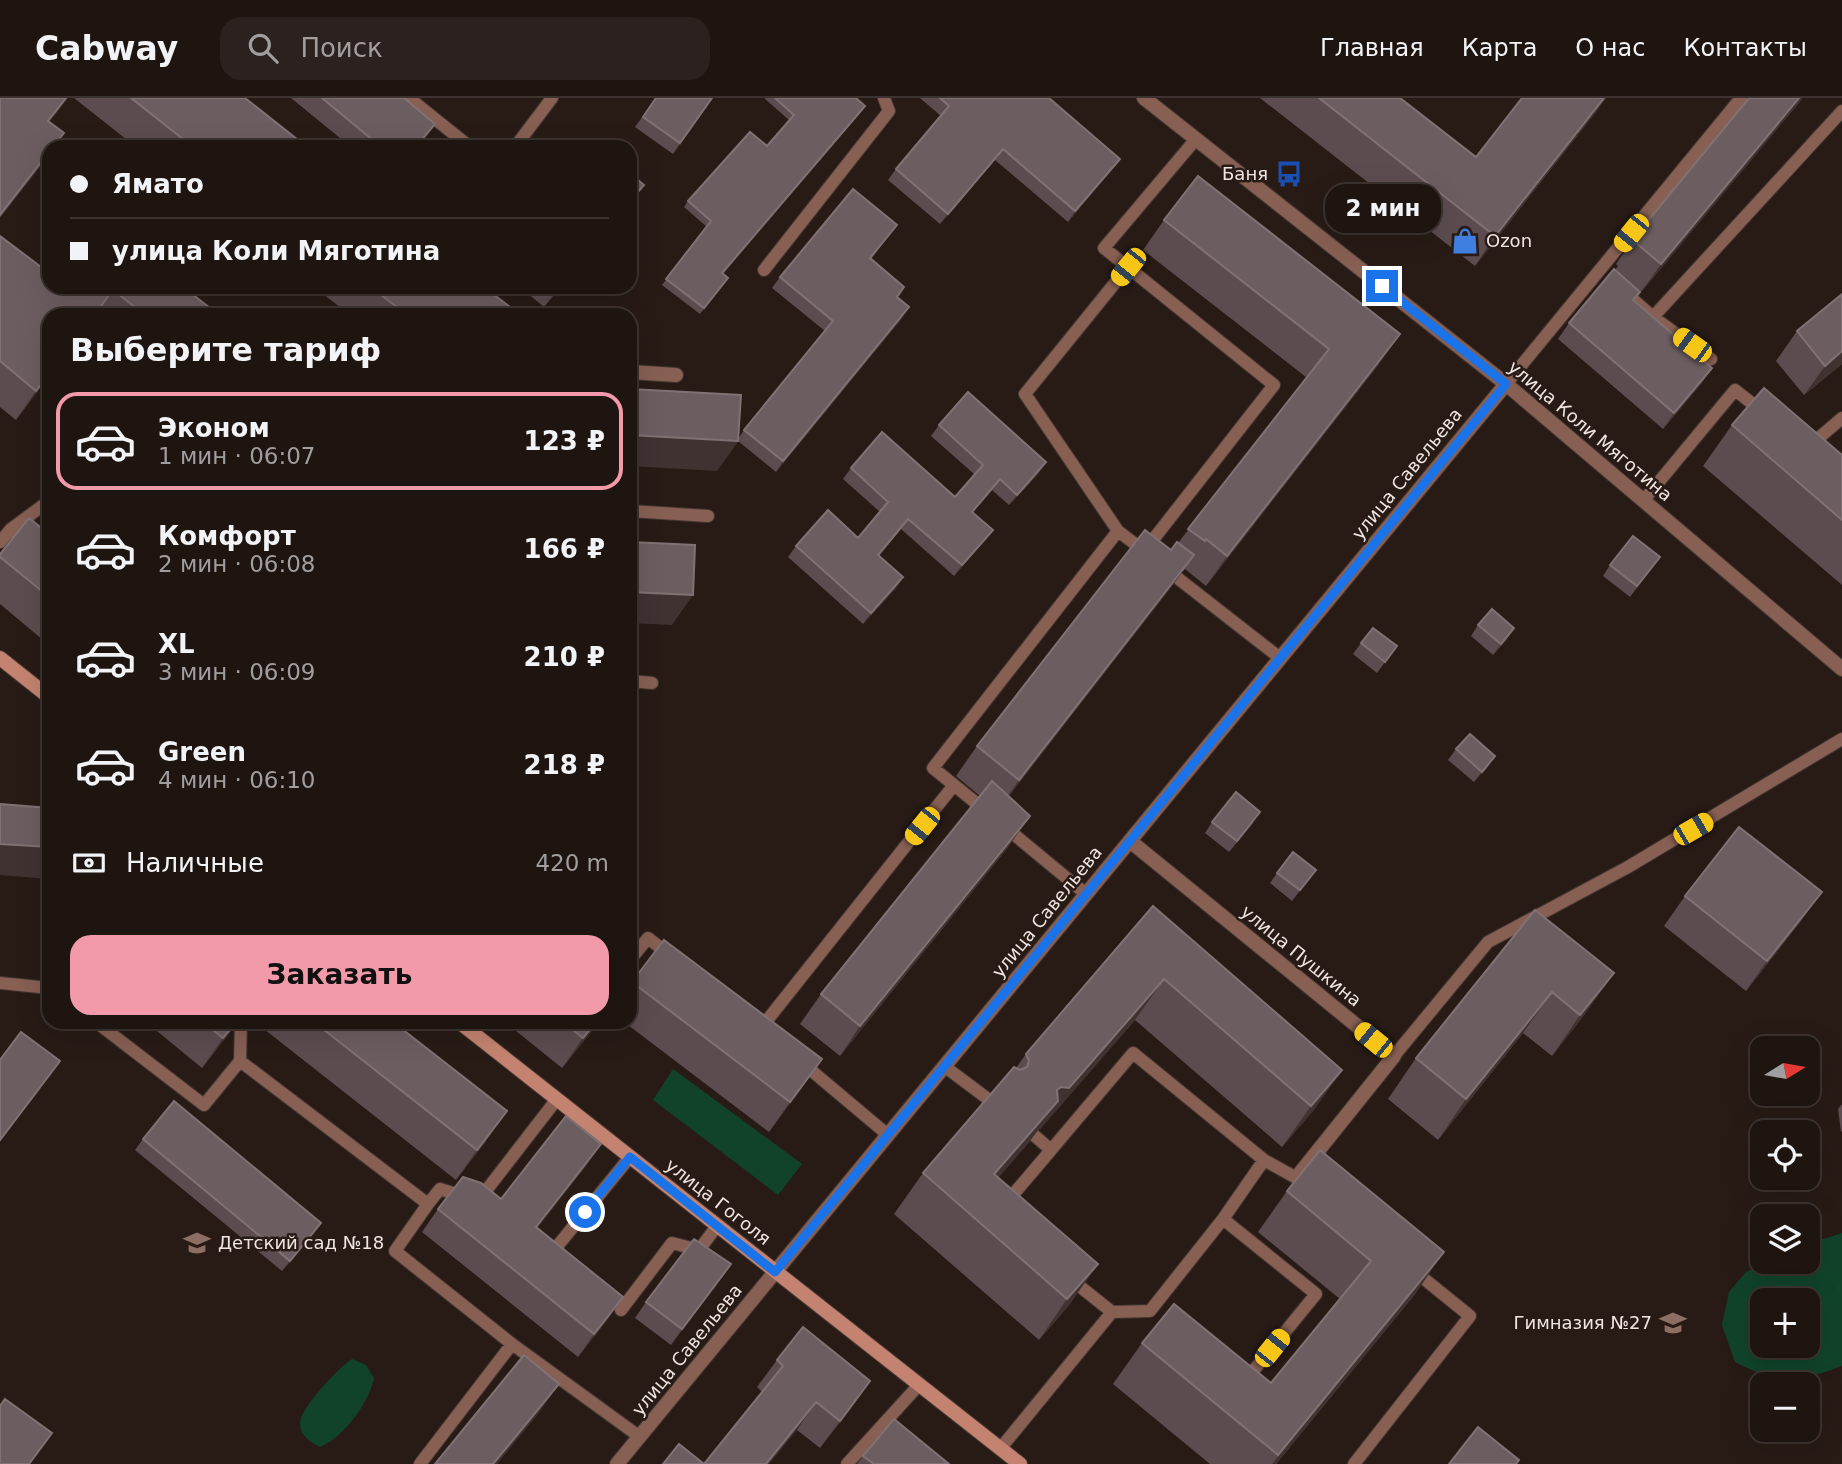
<!DOCTYPE html>
<html lang="ru">
<meta charset="utf-8">
<style>
:root{--surface:#1e1410;--page:#2b211e;--text:#f1f3f6;--muted:#a19e9f;--line:#3c3330;--accent:#f39aaa}
body{margin:0;font-family:"DejaVu Sans",sans-serif;background:var(--page);color:var(--text);height:100vh;display:flex;flex-direction:column;font-size:26px;white-space:nowrap}
*{box-sizing:border-box;margin:0}
p{font-size:23px;color:var(--muted)}
.icon{flex:none;width:38px;height:38px;fill:none;stroke:currentColor;stroke-width:2;stroke-linecap:round;stroke-linejoin:round}
.map{position:relative;flex:1;overflow:hidden}
.side{position:absolute;left:42px;top:210px;width:595px;height:721px;display:flex;flex-direction:column;background:var(--surface);border-radius:21px;box-shadow:0 7px 28px #0002,0 0 0 2px var(--line)}
.side>*{flex:none}
.top-card{position:absolute;left:42px;top:42px;width:595px;height:154px;border-radius:21px;box-shadow:0 7px 28px #0002,0 0 0 2px var(--line);display:grid;align-content:center;height:154px;padding:0 28px;background:var(--surface)}
.needle{width:46px;rotate:79deg}
.buttons{position:absolute;left:1750px;top:938px;display:grid;gap:14px}
.buttons a{display:grid;place-items:center;width:70px;height:70px;border-radius:14px;background:var(--surface);box-shadow:0 7px 28px #0002,0 0 0 2px var(--line);font-size:35px}
.end{position:absolute;width:32px;height:32px;margin:-16px;border:9px solid #1a73e8;background:#fff;box-shadow:0 0 0 4px #fff}
.from{border-radius:50%}
.bubble{position:absolute;height:49px;border-radius:21px;background:var(--surface);box-shadow:0 7px 28px #0002,0 0 0 2px var(--line);font-size:23px;font-weight:600;line-height:49px;text-align:center}
.car{position:absolute;width:21px;height:42px;margin:-21px -10px;border-radius:9px;box-shadow:0 0 5px 2px #0007;background:linear-gradient(#f5c518 24%,#345 0 40%,#f5c518 0 76%,#345 0 86%,#f5c518 0)}
.top-card b{display:flex;align-items:center;gap:24px;height:66px;font-size:26px}
.top-card b+b{border-top:2px solid var(--line)}
.top-card i{width:18px;height:18px;background:var(--text)}
ul{padding:0;list-style:none}
li{display:flex;align-items:center;gap:21px;height:98px;margin:0 14px 10px;padding:0 14px;border:4px solid transparent;border-radius:21px}
li div{flex:1}
li b{display:block;font-size:26px}
li em{font-style:normal;font-weight:600}
li.active{border-color:var(--accent)}
li>.icon{width:63px;height:63px;stroke-width:1.5}
h2{padding:0 28px;font-size:32px;line-height:84px}
.pay{display:flex;align-items:center;gap:18px;height:77px;padding:0 28px;font-size:26px}
.pay p{margin-inline-start:auto}
.action{display:flex;gap:14px;margin-top:auto;padding:14px 28px}
.action a{flex:1;height:80px;border-radius:21px;background:var(--accent);color:#111;font-size:28px;font-weight:600;line-height:80px;text-align:center}
header{display:flex;align-items:center;gap:42px;box-sizing:border-box;height:98px;padding:0 35px;background:var(--surface);border-bottom:2px solid var(--line)}
header strong{font-size:33px}
nav{display:flex;gap:38px;margin-inline-start:auto;font-size:24px}
.search{width:490px;height:63px;background:var(--page);display:flex;align-items:center;gap:18px;box-sizing:border-box;padding:0 24px;border-radius:21px;color:var(--muted);font-size:26px}
.map>svg:first-child{display:block}
.green{fill:#11432b;fill-rule:evenodd}
.lines{fill:none;stroke-linecap:round;stroke-linejoin:round}
.service-casing{stroke:#443732;stroke-width:14}
.minor-casing{stroke:#443732;stroke-width:16}
.tertiary-casing{stroke:#443732;stroke-width:16}
.secondary-casing{stroke:#443732;stroke-width:16}
.service{stroke:#875f53;stroke-width:12}
.minor{stroke:#875f53;stroke-width:14}
.tertiary{stroke:#875f53;stroke-width:14}
.secondary{stroke:#c48370;stroke-width:14}
.wall{fill:#5c4c50}
.shaded-wall{fill:#413232}
.building{fill:#6c5d60;stroke:#807274;stroke-width:2}
.route{stroke:#1a73e8;stroke-width:9}
.labels{text-anchor:middle;stroke-width:5;stroke-linejoin:round;paint-order:stroke}
.poi-label{font-size:18px;fill:#efe5e1;stroke:#281b16;text-anchor:end}
.street-label{font-size:18px;fill:#efe5e1;stroke:#281b16}
</style>
<header>
<strong>Cabway</strong>
<div class="search"><svg class="icon" aria-label="search" viewBox="0 0 24 24"><circle cx="10" cy="10" r="6"/><path d="M15 15l6 6"/></svg>Поиск</div>
<nav><a>Главная</a><a>Карта</a><a>О нас</a><a>Контакты</a></nav>
</header>
<div class="map">
<svg width="1842" height="1366" viewBox="0 0 1842 1366">
<rect width="100%" height="100%" fill="#281b16"/>
<!-- green -->
<path class="green" d="M673 971 802 1066 778 1097 653 1002Z
M1842 1135V1268C1795 1285 1780 1287 1735 1264L1722 1227 1729 1194 1746 1174 1765 1164H1808V1146ZM1762 1202H1808V1248H1762Z
M352 1261 366 1267 374 1280C369 1305 343 1340 320 1349 309 1344 296 1334 301 1320 306 1305 339 1269 352 1261Z"/>
<g class="lines">
<!-- service casing -->
<g class="service-casing">
<path id="service" d="M409 0 470 49
M515 49 552 0
M764 172 889 13 884 0
M1621 191 1653 219 1842 13
M1653 219 1711 261
M1506 286 1741 0
M1808 349 1842 320
M1643 403 1735 292 1763 314
M630 413 708 418
M11 431 49 403
M1118 433 1025 296 1128 169
M0 444 11 431 49 462
M1145 452 1274 287 1104 150 1196 41
M1166 471 1280 560
M630 583 652 585
M986 713 933 670 1118 433 1147 455
M1005 729 1086 796
M630 862 648 840 672 859
M0 885 49 890
M96 924 204 1007 240 963 241 924
M761 930 954 687
M1394 958 1488 844 1628 769 1842 641
M240 963 428 1106 395 1153 512 1246
M800 963 888 1037
M944 968 992 1004
M1035 1038 1051 1052 1133 955 1264 1062
M1006 1105 1051 1052
M428 1106 440 1091 478 1103 557 1001
M1223 1121 1316 1196 1245 1283
M555 1151 630 1059
M1068 1179 1112 1214
M621 1212 672 1145 699 1152 717 1128
M1000 1351 1112 1214 1150 1213 1223 1121 1264 1062 1302 1083
M420 1366 512 1246 640 1339
M847 1366 918 1288
M1354 1366 1470 1218 1412 1171"/>
</g>
<!-- minor casing -->
<g class="minor-casing">
<path id="minor" d="M630 274 676 277
M1130 743 1394 958 1297 1079"/>
</g>
<!-- tertiary casing -->
<g class="tertiary-casing">
<path id="tertiary" d="M1144 0 1506 286 1842 571
M617 1366 1506 286"/>
</g>
<!-- secondary casing -->
<g class="secondary-casing">
<path id="secondary" d="M0 560 49 599
M459 924 1020 1366"/>
</g>
<!-- service -->
<use href="#service" class="service"/>
<!-- minor -->
<use href="#minor" class="minor"/>
<!-- tertiary -->
<use href="#tertiary" class="tertiary"/>
<!-- secondary -->
<use href="#secondary" class="secondary"/>
</g>
<!-- wall -->
<path class="wall" d="M74 0H245L307 49H136Z
M291 0H404L435 26 418 49H351Z
M656 0H712L673 56 635 29Z
M765 0H856L861 14 723 176 728 180 700 216 662 187 707 129 684 109 688 103 767 48 789 22 765 1Z
M920 0H1049L1120 61 1112 71 1068 124 995 62 940 126 888 82 896 71 941 18Z
M1260 0H1400L1476 59 1599 10 1475 168Z
M1803 0 1633 203 1712 270 1701 286 1663 331 1558 241 1569 225 1615 172 1618 168 1616 166 1637 136Z
M1164 122 1379 266 1206 488 1185 471 1183 473 1009 698V748L840 958 800 926 821 896 980 698 956 678 977 648 1178 445 1306 279 1143 152Z
M897 127 871 161 897 199 902 220 776 374 738 343 717 373 744 332 825 233 772 190 780 179Z
M0 138 49 189H183L219 217H49V278L16 322 0 309Z
M314 189H484L511 217H350Z
M520 189H561L544 209Z
M1842 196V266L1804 297 1776 263 1797 233Z
M939 327 1039 375 1009 407 992 392 973 414 985 442 954 478 901 431 879 458 903 479 896 490 863 526 788 459 796 448 858 440 880 414 843 381 851 370 955 399 974 376 931 338Z
M1732 327 1842 357V487L1703 368Z
M49 436V547L0 506V456Z
M1660 459 1630 499 1603 478 1610 467Z
M1478 527 1507 541 1493 557 1471 538Z
M1361 545 1397 548 1377 575 1353 556Z
M1456 651 1495 658 1474 684 1448 662Z
M1212 724 1253 725 1229 754 1205 735Z
M1316 772 1292 803 1270 785 1277 775Z
M1685 798 1801 823 1746 893 1664 828Z
M1153 808 1342 972 1313 1013 1282 1049 1135 922 1040 1031H1039L1029 1044 998 1080 1098 1166 1069 1207 1039 1242 894 1116 923 1075 1016 970 1026 956Z
M1535 812 1585 916 1552 958 1523 935 1438 1042 1388 1001 1416 960Z
M664 842 822 961 769 1034 624 924H630V887Z
M146 924H238L202 970Z
M255 924H393L486 1043 456 1082Z
M505 924H599L562 970Z
M1842 1006V1033L1841 1034 1838 1011Z
M143 1041 314 1135 282 1173 135 1052Z
M601 1046 585 1069 537 1130 623 1199 607 1222 578 1259 422 1134 438 1111 501 1101Z
M1287 1093 1416 1195 1276 1366H1210L1113 1286 1142 1245 1271 1285 1340 1201 1258 1134Z
M731 1166 671 1247 635 1220 646 1204Z
M777 1262 851 1310 820 1350 797 1332 762 1294 757 1289Z
M863 1358 949 1366H857Z"/>
<!-- shaded-wall -->
<path class="shaded-wall" d="M66 0H68L28 51 48 23Z
M1604 0H1606L1599 10 1475 168 1495 138Z
M1799 0H1803L1640 196 1661 166Z
M865 8 861 14 718 181 722 175Z
M435 26 418 49H416Z
M1003 51 995 62 940 126 948 116Z
M49 54V56L44 64 0 120V117Z
M1120 61 1112 71 1068 124 1075 113Z
M559 189H561L544 209Z
M909 209 902 220 776 374 783 363Z
M1400 236 1379 266 1206 488 1227 458Z
M1842 253V266L1804 297 1825 268Z
M1712 270 1701 286 1663 331 1674 315Z
M49 276V278L16 322 36 293Z
M630 337 738 343 717 373 630 368Z
M1046 364 1039 375 1009 407 1017 397Z
M1000 381 992 392 964 424 972 414Z
M908 421 901 431 871 468 878 457Z
M993 432 985 442 954 478 962 467Z
M1194 457 1173 487 998 712 1019 682Z
M903 479 896 490 863 526 871 515Z
M630 494 693 497 672 527 630 525Z
M1514 530 1507 541 1493 557 1501 546Z
M1495 658 1488 669 1474 684 1482 674Z
M1030 718 1009 748 840 958 860 928Z
M0 746 49 749V781L0 777Z
M1822 794 1801 823 1746 893 1767 863Z
M1614 875 1585 916 1552 958 1580 917Z
M1164 881 1135 922 1040 1031H1039L1029 1044 966 1117 1057 992Z
M1552 894 1523 935 1438 1042 1466 1001Z
M236 924H238L202 970 223 940Z
M596 924H599L562 970 583 940Z
M822 961 801 991 769 1034 790 1004Z
M1342 972 1313 1013 1282 1049 1311 1008Z
M507 1013 486 1043 456 1082 477 1052Z
M601 1046 585 1069 520 1152 536 1129Z
M321 1125 314 1135 282 1173 290 1163Z
M1444 1154 1416 1195 1276 1366H1272Z
M731 1166 720 1182 671 1247 682 1231Z
M1098 1166 1069 1207 1039 1242 1067 1201Z
M623 1199 607 1222 578 1259 594 1236Z
M870 1283 851 1310 820 1350 840 1323Z
M559 1286 538 1316 497 1366H493Z
M816 1304 797 1332 769 1366H766Z"/>
<!-- building -->
<path class="building" d="M0 0H66L48 23 64 35 53 49H49V54L0 117Z
M131 0H245L307 49H193Z
M322 0H404L435 26 416 49H381Z
M656 0H712L680 45 643 19Z
M775 0H856L865 8 722 175 728 180 704 210 666 181 711 123 688 103 750 34 767 48 794 17Z
M940 0H1049L1120 61 1075 113 1003 51 948 116 896 71 949 8Z
M1319 0H1400L1476 59 1522 0H1604L1495 138Z
M1749 0H1799L1661 166 1635 144 1639 138 1637 136Z
M630 75 644 87 630 103Z
M1198 78 1400 236 1227 458 1206 441 1205 443 1188 431 1329 251 1164 122Z
M853 91 897 127 870 160 904 189 897 199 909 209 783 363 744 332 833 223 780 179Z
M0 138 49 175V189H183L219 217H145L113 192 94 217H49V276L36 293 0 263Z
M1614 171 1640 194 1633 202 1712 270 1674 315 1569 225Z
M371 189H484L514 212 510 217H407Z
M550 189H559L556 193Z
M1842 196V253L1825 268 1797 233Z
M1764 290 1842 357V422L1732 327Z
M630 291 741 297 738 343 630 337Z
M968 294 1046 364 1017 397 1000 381 972 414 993 432 962 467 908 421 878 457 903 479 871 515 796 448 828 412 858 440 888 404 851 370 882 334 955 399 983 367 939 327Z
M29 420 49 436V499L0 459V456Z
M1145 432 1171 452 1177 444 1194 457 1019 682 977 648Z
M1633 438 1660 459 1637 488 1610 467Z
M630 444 695 447 693 497 630 494Z
M1492 511 1514 530 1501 546 1478 527Z
M1373 530 1397 548 1385 564 1361 545Z
M1470 636 1495 658 1482 674 1456 651Z
M992 683 1030 718 860 928 821 896Z
M1236 694 1260 714 1237 743 1212 724Z
M0 706 49 710V749L0 746Z
M1739 729 1822 794 1767 863 1685 798Z
M1293 754 1316 772 1300 792 1277 775Z
M1153 808 1342 972 1311 1008 1164 881 1069 990 1061 989 1057 992 1058 1003 994 1076 1098 1166 1067 1201 923 1075 1014 969 1020 972 1027 969 1029 963 1026 956Z
M1535 812 1614 875 1580 917 1552 894 1466 1001 1416 960Z
M664 842 822 961 790 1004 632 884Z
M203 924H236L223 940Z
M314 924H393L507 1013 477 1052Z
M563 924H596L583 940Z
M21 934 60 963 0 1042V962Z
M174 1003 321 1125 290 1163 143 1041Z
M566 1018 601 1046 536 1129 623 1199 594 1236 438 1111 463 1079 481 1085 501 1101Z
M1320 1052 1444 1154 1278 1357 1142 1245 1174 1206 1271 1285 1371 1163 1287 1093Z
M694 1141 731 1166 682 1231 646 1204Z
M803 1229 870 1283 840 1323 816 1304 766 1366H704L783 1268 777 1262Z
M524 1257 559 1286 493 1366H435Z
M5 1301 52 1335 29 1366H0V1308Z
M894 1321 949 1366H874L863 1358Z
M1478 1329 1519 1362 1516 1366H1449Z
M679 1346 704 1366H663Z"/>
<g class="lines">
<!-- route -->
<path class="route" d="M585 1114 630 1059 775 1174 1506 286 1382 188"/>
</g>
<!-- icons -->
<defs>
<g id="bus-bare" transform="scale(2.1)"><path d="M-5-6H5V4H4V6H2V4H-2V6H-4V4H-5ZM-3.5-4V0h7V-4ZM-3.5 1.2v1.5H-2V1.2ZM2 1.2v1.5H3.5V1.2Z" fill="#1a4fb4" stroke="#281b16" stroke-width="2.5" paint-order="stroke"/></g>
<g id="shop-bare" transform="scale(2.1)"><path d="M-5-2.5h2.3a2.7 3.5 0 0 1 5.4 0H5L5.5 6h-11ZM-1.5-2.5h3a1.5 2.3 0 0 0-3 0Z" fill="#3f7fe0" stroke="#281b16" stroke-width="2.5" paint-order="stroke"/></g>
<g id="school-bare" transform="scale(2.1)"><path d="M0-5L7-2L0 1L-7-2ZM-4 1L0 2.5L4 1V4Q0 6-4 4Z" fill="#8d6e63" stroke="#281b16" stroke-width="2.5" paint-order="stroke"/></g>
</defs>
<g fill-rule="evenodd">
<use href="#bus-bare" x="1289" y="76"/>
<use href="#shop-bare" x="1465" y="143"/>
<use href="#school-bare" x="197" y="1145"/>
<use href="#school-bare" x="1673" y="1225"/>
</g>
<g class="labels">
<!-- poi labels -->
<g class="poi-label">
<text x="1268" y="82">Баня</text>
<text x="1486" y="149" text-anchor="start">Ozon</text>
<text x="218" y="1151" text-anchor="start">Детский сад №18</text>
<text x="1652" y="1231">Гимназия №27</text>
</g>
<!-- street labels -->
<g class="street-label">
<text transform="translate(1590 333) rotate(40)" y="6">улица Коли Мяготина</text>
<text transform="translate(1407 376) rotate(-51)" y="6">улица Савельева</text>
<text transform="translate(1047 814) rotate(-51)" y="6">улица Савельева</text>
<text transform="translate(1301 858) rotate(39)" y="6">улица Пушкина</text>
<text transform="translate(718 1104) rotate(38)" y="6">улица Гоголя</text>
<text transform="translate(687 1252) rotate(-51)" y="6">улица Савельева</text>
</g>
</g>
</svg>
<div class="buttons">
<a><svg class="needle" viewBox="-14 -14 28 28"><path d="M0-13l5 13h-10z" fill="#e53935"/><path d="M0 13l5-13h-10z" fill="#a19e9f"/></svg></a>
<a><svg class="icon" aria-label="locate" viewBox="0 0 24 24"><circle cx="12" cy="12" r="6"/><path d="M12 2v4M12 18v4M2 12h4M18 12h4"/></svg></a>
<a><svg class="icon" aria-label="layers" viewBox="0 0 24 24"><path d="M12 4l9 5-9 5-9-5zM3 14l9 5 9-5"/></svg></a>
<a>+</a>
<a>−</a>
</div>
<i class="end from" style="left:585px;top:1114px"></i>
<i class="end" style="left:1382px;top:188px"></i>
<div class="bubble" style="left:1325px;top:86px;width:116px">2 мин</div>
<i class="car" style="left:1631px;top:135px;rotate:219deg"></i>
<i class="car" style="left:1128px;top:169px;rotate:219deg"></i>
<i class="car" style="left:1692px;top:247px;rotate:306deg"></i>
<i class="car" style="left:922px;top:728px;rotate:219deg"></i>
<i class="car" style="left:1693px;top:731px;rotate:60deg"></i>
<i class="car" style="left:1373px;top:942px;rotate:309deg"></i>
<i class="car" style="left:1272px;top:1250px;rotate:39deg"></i>
<div class="top-card">
<b><i class="from"></i>Ямато</b>
<b><i></i>улица Коли Мяготина</b>
</div>
<section class="side">
<h2>Выберите тариф</h2>
<ul>
<li class="active"><svg class="icon" aria-label="car" viewBox="0 0 24 24"><path d="M5 17H2v-5l4-1 3-4h7l3 4 3 1v5h-3M9 17h6M6 11h13"/><circle cx="7" cy="17" r="2"/><circle cx="17" cy="17" r="2"/></svg><div><b>Эконом</b><p>1 мин · 06:07</p></div><em>123 ₽</em></li>
<li><svg class="icon" aria-label="car" viewBox="0 0 24 24"><path d="M5 17H2v-5l4-1 3-4h7l3 4 3 1v5h-3M9 17h6M6 11h13"/><circle cx="7" cy="17" r="2"/><circle cx="17" cy="17" r="2"/></svg><div><b>Комфорт</b><p>2 мин · 06:08</p></div><em>166 ₽</em></li>
<li><svg class="icon" aria-label="car" viewBox="0 0 24 24"><path d="M5 17H2v-5l4-1 3-4h7l3 4 3 1v5h-3M9 17h6M6 11h13"/><circle cx="7" cy="17" r="2"/><circle cx="17" cy="17" r="2"/></svg><div><b>XL</b><p>3 мин · 06:09</p></div><em>210 ₽</em></li>
<li><svg class="icon" aria-label="car" viewBox="0 0 24 24"><path d="M5 17H2v-5l4-1 3-4h7l3 4 3 1v5h-3M9 17h6M6 11h13"/><circle cx="7" cy="17" r="2"/><circle cx="17" cy="17" r="2"/></svg><div><b>Green</b><p>4 мин · 06:10</p></div><em>218 ₽</em></li>
</ul>
<div class="pay"><svg class="icon" aria-label="cash" viewBox="0 0 24 24"><path d="M3 7h18v10H3z"/><circle cx="12" cy="12" r="2"/></svg>Наличные<p>420 m</p></div>
<div class="action"><a>Заказать</a></div>
</section>
</div>
